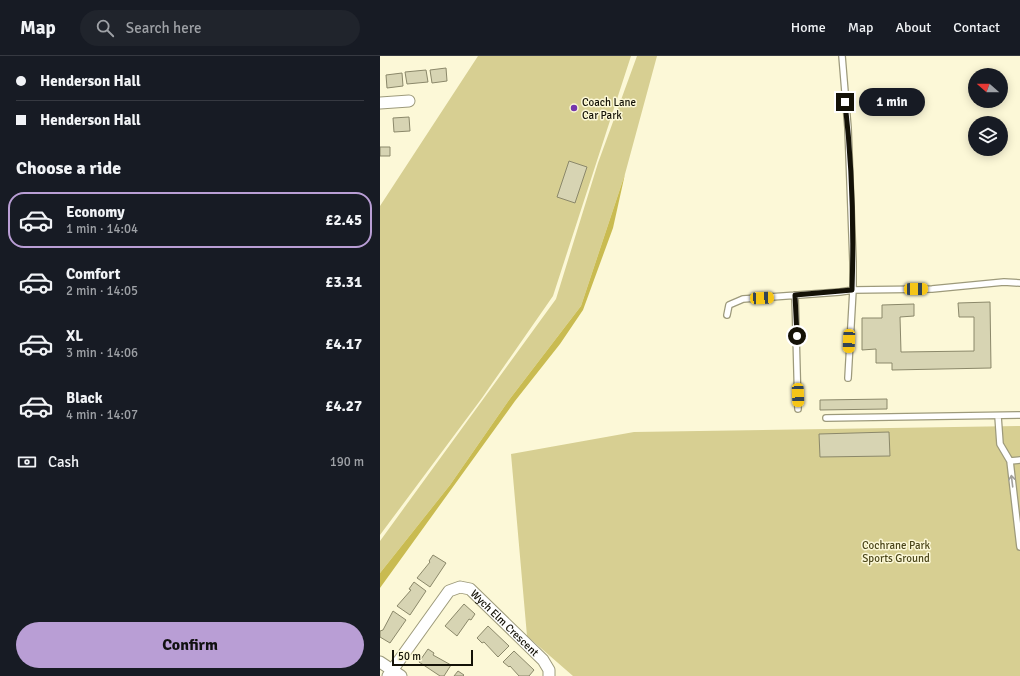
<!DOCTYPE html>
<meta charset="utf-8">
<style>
:root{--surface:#171b24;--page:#20242c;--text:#f1f3f6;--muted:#9ea1a6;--line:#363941;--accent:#b99ed5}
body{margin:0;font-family:Signika,sans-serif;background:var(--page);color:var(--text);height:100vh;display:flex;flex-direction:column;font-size:15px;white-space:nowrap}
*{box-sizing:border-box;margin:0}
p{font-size:13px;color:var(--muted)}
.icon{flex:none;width:22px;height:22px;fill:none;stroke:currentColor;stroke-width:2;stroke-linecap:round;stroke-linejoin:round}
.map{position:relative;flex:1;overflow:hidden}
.details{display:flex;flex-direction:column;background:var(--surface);width:380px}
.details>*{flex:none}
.banner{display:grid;align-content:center;height:88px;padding:0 16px;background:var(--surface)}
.needle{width:26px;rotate:290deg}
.tools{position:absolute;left:588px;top:12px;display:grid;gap:8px}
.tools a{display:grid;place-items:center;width:40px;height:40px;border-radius:50%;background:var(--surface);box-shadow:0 2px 10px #0003;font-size:20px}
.scale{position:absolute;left:12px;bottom:10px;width:81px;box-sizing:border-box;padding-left:4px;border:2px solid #141207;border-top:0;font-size:11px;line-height:14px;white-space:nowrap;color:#141207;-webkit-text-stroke:3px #fcf8d7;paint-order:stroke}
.end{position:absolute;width:18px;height:18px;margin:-9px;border:5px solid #141207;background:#fff;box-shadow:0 0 0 2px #fff}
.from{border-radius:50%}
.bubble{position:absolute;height:28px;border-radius:14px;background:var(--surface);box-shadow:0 2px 10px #0003;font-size:13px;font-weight:800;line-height:28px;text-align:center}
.car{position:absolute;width:12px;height:24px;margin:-12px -6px;border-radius:5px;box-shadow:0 0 3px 1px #0007;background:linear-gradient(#f5c518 24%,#345 0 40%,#f5c518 0 76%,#345 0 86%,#f5c518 0)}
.banner b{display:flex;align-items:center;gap:14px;height:38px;font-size:15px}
.banner b+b{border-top:1px solid var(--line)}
.banner i{width:10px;height:10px;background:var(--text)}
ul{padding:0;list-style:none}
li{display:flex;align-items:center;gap:12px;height:56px;margin:0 8px 6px;padding:0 8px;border:2px solid transparent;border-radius:16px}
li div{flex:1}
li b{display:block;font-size:15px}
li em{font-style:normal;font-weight:800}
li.active{border-color:var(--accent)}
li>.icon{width:36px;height:36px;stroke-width:1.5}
h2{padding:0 16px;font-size:18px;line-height:48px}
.pay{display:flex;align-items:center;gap:10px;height:44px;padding:0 16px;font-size:15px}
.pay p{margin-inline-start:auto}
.action{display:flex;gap:8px;margin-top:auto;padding:8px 16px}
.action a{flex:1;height:46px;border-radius:24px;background:var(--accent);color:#111;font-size:16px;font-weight:800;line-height:46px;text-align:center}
header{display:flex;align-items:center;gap:24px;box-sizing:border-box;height:56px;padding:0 20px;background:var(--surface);border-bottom:1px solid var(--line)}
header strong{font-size:19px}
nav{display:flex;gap:22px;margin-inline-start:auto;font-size:14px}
.search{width:280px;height:36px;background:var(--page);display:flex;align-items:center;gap:10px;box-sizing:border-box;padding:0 14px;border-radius:22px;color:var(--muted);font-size:15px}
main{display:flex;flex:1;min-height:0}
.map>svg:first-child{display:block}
.green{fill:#d7cf92}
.forest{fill:#c9bb51}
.building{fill:#d7d4b3;stroke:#8b886a}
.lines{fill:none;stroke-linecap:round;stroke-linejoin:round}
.lane-casing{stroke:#9d9a7b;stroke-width:8}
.street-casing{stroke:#9d9a7b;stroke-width:13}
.lane{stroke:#fff;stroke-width:5.5}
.street{stroke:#fff;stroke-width:11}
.oneway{stroke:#a1a09c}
.route{stroke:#141207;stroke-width:5}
.poi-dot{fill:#7537ac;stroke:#fcf8d7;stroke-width:1.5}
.labels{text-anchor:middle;stroke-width:3;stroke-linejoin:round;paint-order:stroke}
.poi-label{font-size:11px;fill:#141207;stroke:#fcf8d7;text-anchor:start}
.park-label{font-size:11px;fill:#4b461a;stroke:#fcf8d7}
.street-label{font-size:11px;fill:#141207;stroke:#fcf8d7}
</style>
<header>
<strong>Map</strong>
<div class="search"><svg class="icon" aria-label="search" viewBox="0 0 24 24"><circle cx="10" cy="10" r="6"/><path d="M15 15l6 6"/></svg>Search here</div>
<nav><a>Home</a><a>Map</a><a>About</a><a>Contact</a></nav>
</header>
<main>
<section class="details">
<div class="banner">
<b><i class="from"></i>Henderson Hall</b>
<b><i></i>Henderson Hall</b>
</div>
<h2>Choose a ride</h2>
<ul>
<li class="active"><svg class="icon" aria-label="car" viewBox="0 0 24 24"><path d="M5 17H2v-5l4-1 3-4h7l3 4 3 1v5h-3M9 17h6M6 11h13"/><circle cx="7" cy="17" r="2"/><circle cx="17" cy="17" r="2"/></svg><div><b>Economy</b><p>1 min · 14:04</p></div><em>£2.45</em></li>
<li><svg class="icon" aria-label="car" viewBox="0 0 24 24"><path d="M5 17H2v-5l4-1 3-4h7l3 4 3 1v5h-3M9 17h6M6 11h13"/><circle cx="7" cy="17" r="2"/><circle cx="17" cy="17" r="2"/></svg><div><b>Comfort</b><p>2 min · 14:05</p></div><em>£3.31</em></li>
<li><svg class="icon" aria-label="car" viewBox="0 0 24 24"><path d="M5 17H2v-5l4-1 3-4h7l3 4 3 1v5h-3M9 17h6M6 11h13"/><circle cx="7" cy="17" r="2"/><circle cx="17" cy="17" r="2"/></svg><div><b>XL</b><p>3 min · 14:06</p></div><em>£4.17</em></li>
<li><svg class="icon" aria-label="car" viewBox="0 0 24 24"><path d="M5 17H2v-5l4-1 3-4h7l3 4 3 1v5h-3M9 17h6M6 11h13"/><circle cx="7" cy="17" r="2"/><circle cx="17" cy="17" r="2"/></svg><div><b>Black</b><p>4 min · 14:07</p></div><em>£4.27</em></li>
</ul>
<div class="pay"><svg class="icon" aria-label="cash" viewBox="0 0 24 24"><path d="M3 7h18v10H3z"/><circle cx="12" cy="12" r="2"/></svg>Cash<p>190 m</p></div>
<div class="action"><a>Confirm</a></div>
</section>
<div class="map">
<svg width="640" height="620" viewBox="0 0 640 620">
<rect width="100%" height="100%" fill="#fcf8d7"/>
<!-- green -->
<path class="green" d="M98 0H251L173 240 102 342 0 479V150Z
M257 0H277L245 118 201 250 129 344 70 429 0 517V485L176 243 218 107Z
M640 370V620H193L147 580 131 398 254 376Z"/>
<!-- forest -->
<path class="forest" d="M245 118 233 172 203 254 180 288 135 345 0 532V517L70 429 129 344 201 250Z"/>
<!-- building -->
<path class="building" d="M66 12 67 25 52 27 50 14Z
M46 14 48 26 27 28 25 16Z
M22 17 23 30 7 32 6 19Z
M29 61 30 75 14 76 13 62Z
M0 91H10V100H0Z
M189 105 207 111 195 147 177 141Z
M610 246 611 312 512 314V307H496V293L482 294V262H502V249L534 248V260L520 261 521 296 594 295V261H579L578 247Z
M507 343V353L440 354V344Z
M509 376 510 400 440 401 439 378Z
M53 499 66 507 50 531 37 522 50 506 49 505Z
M34 526 46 535 30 559 17 550 31 534 29 533Z
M84 548 95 558 91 564 89 563 77 580 65 570Z
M13 555 26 564 10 587 0 581V575L3 574Z
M108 570 129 590 118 601 104 586 102 587 97 582Z
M48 593 54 597 53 599 71 609 64 620H60L39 606Z
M134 595 154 614 149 620H139L130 610 129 611 123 606Z
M78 615 84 619 83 620H74Z"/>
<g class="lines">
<!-- lane casing -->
<g class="lane-casing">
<path id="lane" d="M415 239 418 353
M347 259 349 249 363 243 460 236 473 234V206L468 72 462 0
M468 322 473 234 552 233 624 226 640 227
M618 360 620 388 630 405 640 491
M446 362 640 359
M630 405 640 404"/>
</g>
<!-- street casing -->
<g class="street-casing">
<g id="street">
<path d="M0 47 29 45"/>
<path d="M0 606 21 620"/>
<path id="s1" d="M8 620 69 535 80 531 90 533 163 604 169 614V620"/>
</g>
</g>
<!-- lane -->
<use href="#lane" class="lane"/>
<!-- street -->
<use href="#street" class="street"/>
</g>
<!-- one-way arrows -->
<defs><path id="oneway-shaft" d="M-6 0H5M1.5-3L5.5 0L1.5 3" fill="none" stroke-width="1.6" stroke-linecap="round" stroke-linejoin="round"/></defs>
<use class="oneway" href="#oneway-shaft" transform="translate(632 425) rotate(-97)"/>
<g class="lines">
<!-- route -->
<path class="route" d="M417 280 415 239 472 234C474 172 472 107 465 46"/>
</g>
<!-- markers -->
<circle class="poi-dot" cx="194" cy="52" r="4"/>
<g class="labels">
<!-- poi labels -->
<g class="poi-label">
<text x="202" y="50">Coach Lane<tspan x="202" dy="13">Car Park</tspan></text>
</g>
<!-- park labels -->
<g class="park-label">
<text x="516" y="493">Cochrane Park<tspan x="516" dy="13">Sports Ground</tspan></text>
</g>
<!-- street labels -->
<g class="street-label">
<text dy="4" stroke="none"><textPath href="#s1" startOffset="175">Wych Elm Crescent</textPath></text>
</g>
</g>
</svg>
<div class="tools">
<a><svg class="needle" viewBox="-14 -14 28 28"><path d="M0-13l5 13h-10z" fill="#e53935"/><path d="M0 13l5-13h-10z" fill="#9ea1a6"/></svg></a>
<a><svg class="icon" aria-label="layers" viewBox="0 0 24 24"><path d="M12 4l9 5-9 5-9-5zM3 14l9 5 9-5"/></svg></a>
</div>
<div class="scale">50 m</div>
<i class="end from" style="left:417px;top:280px"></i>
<i class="end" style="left:465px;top:46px"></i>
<div class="bubble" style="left:479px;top:32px;width:66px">1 min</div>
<i class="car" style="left:536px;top:233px;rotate:89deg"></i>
<i class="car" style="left:382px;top:242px;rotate:87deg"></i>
<i class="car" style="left:469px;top:285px;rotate:182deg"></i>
<i class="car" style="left:418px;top:339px;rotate:178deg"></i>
</div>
</main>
